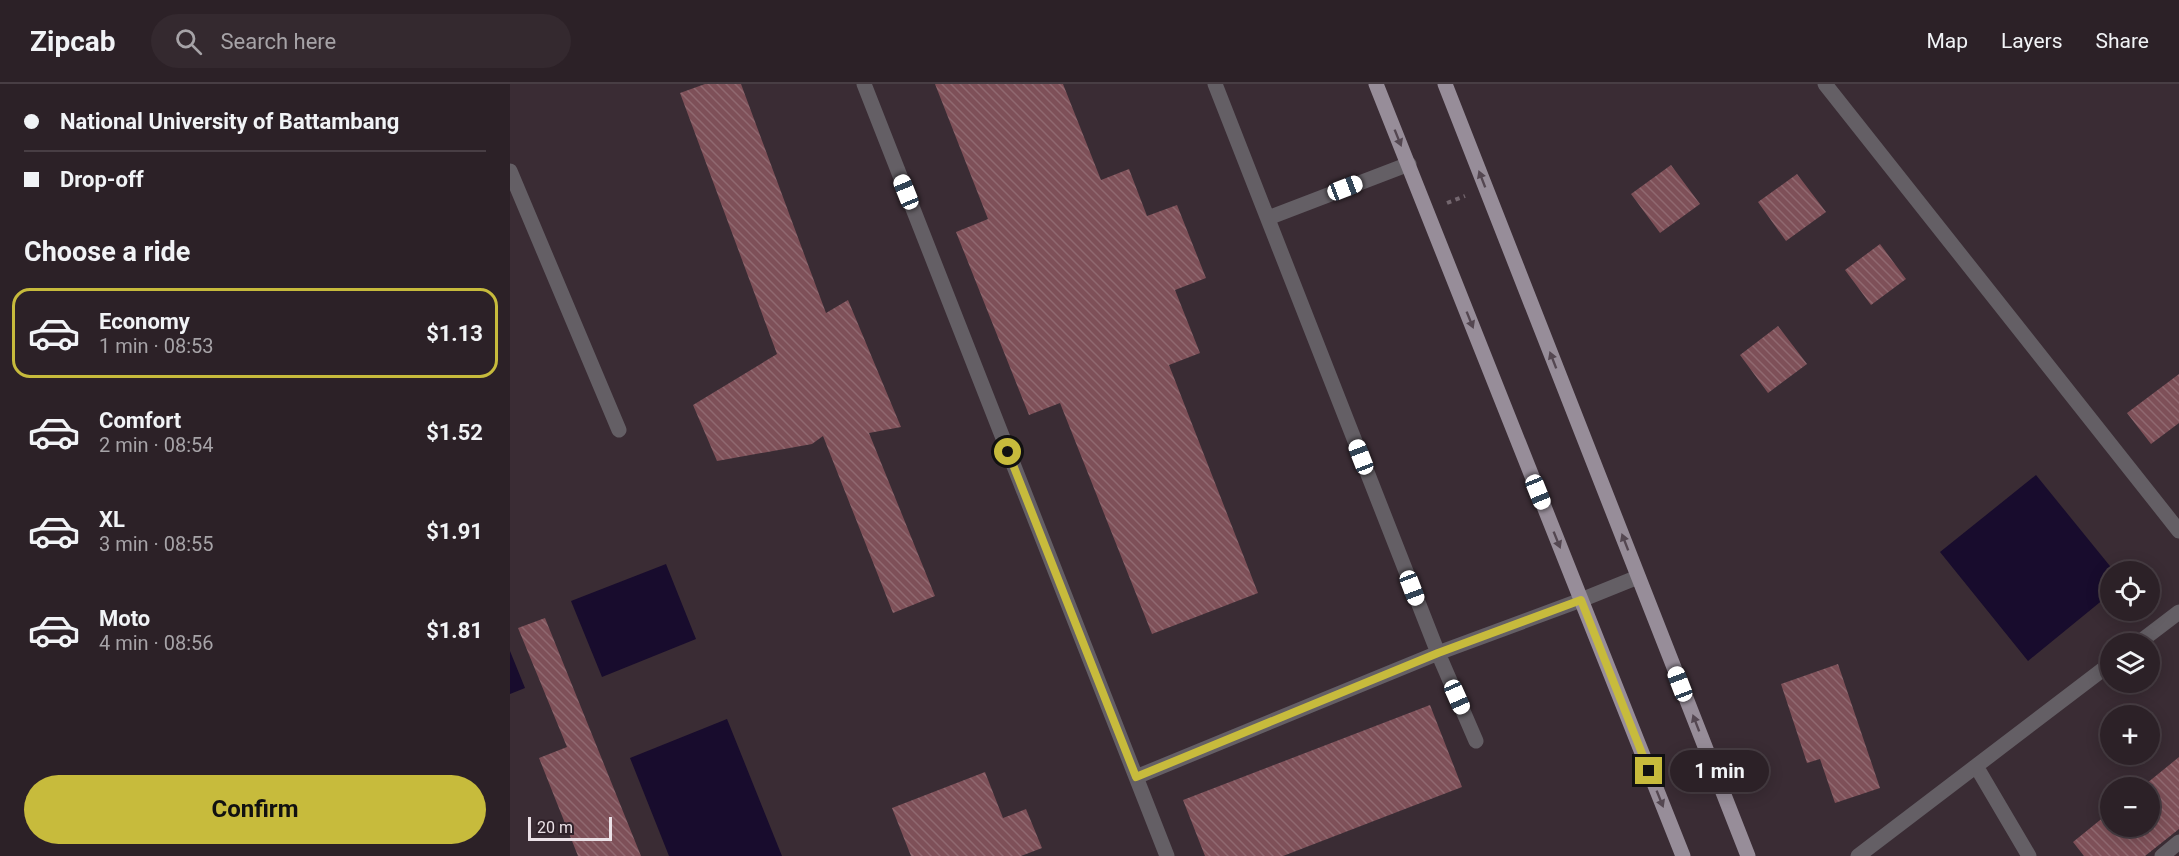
<!DOCTYPE html>
<meta charset="utf-8">
<style>
:root{--surface:#2c2127;--page:#34292f;--text:#f1f3f6;--muted:#a6a3a7;--line:#483e44;--accent:#c7bb3c}
body{margin:0;font-family:Roboto,sans-serif;background:var(--page);color:var(--text);height:100vh;display:flex;flex-direction:column;font-size:22px;white-space:nowrap}
*{box-sizing:border-box;margin:0}
p{font-size:20px;color:var(--muted)}
.icon{flex:none;width:33px;height:33px;fill:none;stroke:currentColor;stroke-width:2;stroke-linecap:round;stroke-linejoin:round}
.map{position:relative;flex:1;overflow:hidden}
.sheet{display:flex;flex-direction:column;background:var(--surface);width:510px}
.sheet>*{flex:none}
.banner{display:grid;align-content:center;height:132px;padding:0 24px;background:var(--surface)}
.buttons{position:absolute;left:1590px;top:477px;display:grid;gap:12px}
.buttons a{display:grid;place-items:center;width:60px;height:60px;border-radius:50%;background:var(--surface);box-shadow:0 3px 15px #0003,0 0 0 2px var(--line);font-size:30px}
.scale{position:absolute;left:18px;bottom:15px;width:84px;box-sizing:border-box;padding-left:6px;border:3px solid #ebe1e7;border-top:0;font-size:16px;line-height:21px;white-space:nowrap;color:#ebe1e7;-webkit-text-stroke:4px #30222a;paint-order:stroke}
.end{position:absolute;width:27px;height:27px;margin:-14px;border:8px solid #c7bb3c;background:#111;box-shadow:0 0 0 3px #111}
.from{border-radius:50%}
.bubble{position:absolute;height:42px;border-radius:21px;background:var(--surface);box-shadow:0 3px 15px #0003,0 0 0 2px var(--line);font-size:20px;font-weight:700;line-height:42px;text-align:center}
.car{position:absolute;width:18px;height:36px;margin:-18px -9px;border-radius:8px;box-shadow:0 0 4px 2px #0007;background:linear-gradient(#fff 24%,#345 0 40%,#fff 0 76%,#345 0 86%,#fff 0)}
.banner b{display:flex;align-items:center;gap:21px;height:57px;font-size:22px}
.banner b+b{border-top:2px solid var(--line)}
.banner i{width:15px;height:15px;background:var(--text)}
ul{padding:0;list-style:none}
li{display:flex;align-items:center;gap:18px;height:90px;margin:0 12px 9px;padding:0 12px;border:3px solid transparent;border-radius:18px}
li div{flex:1}
li b{display:block;font-size:22px}
li em{font-style:normal;font-weight:700}
li.on{border-color:var(--accent)}
li>.icon{width:54px;height:54px;stroke-width:1.5}
h2{padding:0 24px;font-size:27px;line-height:72px}
.action{display:flex;gap:12px;margin-top:auto;padding:12px 24px}
.action a{flex:1;height:69px;border-radius:36px;background:var(--accent);color:#111;font-size:24px;font-weight:700;line-height:69px;text-align:center}
header{display:flex;align-items:center;gap:36px;box-sizing:border-box;height:84px;padding:0 30px;background:var(--surface);border-bottom:2px solid var(--line)}
header strong{font-size:28px}
nav{display:flex;gap:33px;margin-inline-start:auto;font-size:21px}
.search{width:420px;height:54px;background:var(--page);display:flex;align-items:center;gap:15px;box-sizing:border-box;padding:0 21px;border-radius:33px;color:var(--muted);font-size:22px}
main{display:flex;flex:1;min-height:0}
.map>svg:first-child{display:block}
.water{fill:#180c2d}
.building{fill:url(#building-back-hatch)}
.lines{fill:none;stroke-linecap:round;stroke-linejoin:round}
.path{stroke:#74676f;stroke-width:4;stroke-dasharray:4.5 4.5;stroke-linecap:butt}
.lane{stroke:#645f65;stroke-width:15}
.street{stroke:#645f65;stroke-width:15}
.primary{stroke:#978d99;stroke-width:15}
.oneway{fill:#544751}
.route{stroke:#c7bb3c;stroke-width:8}
</style>
<header>
<strong>Zipcab</strong>
<div class="search"><svg class="icon" aria-label="search" viewBox="0 0 24 24"><circle cx="10" cy="10" r="6"/><path d="M15 15l6 6"/></svg>Search here</div>
<nav><a>Map</a><a>Layers</a><a>Share</a></nav>
</header>
<main>
<section class="sheet">
<div class="banner">
<b><i class="from"></i>National University of Battambang</b>
<b><i></i>Drop-off</b>
</div>
<h2>Choose a ride</h2>
<ul>
<li class="on"><svg class="icon" aria-label="car" viewBox="0 0 24 24"><path d="M5 17H2v-5l4-1 3-4h7l3 4 3 1v5h-3M9 17h6M6 11h13"/><circle cx="7" cy="17" r="2"/><circle cx="17" cy="17" r="2"/></svg><div><b>Economy</b><p>1 min · 08:53</p></div><em>$1.13</em></li>
<li><svg class="icon" aria-label="car" viewBox="0 0 24 24"><path d="M5 17H2v-5l4-1 3-4h7l3 4 3 1v5h-3M9 17h6M6 11h13"/><circle cx="7" cy="17" r="2"/><circle cx="17" cy="17" r="2"/></svg><div><b>Comfort</b><p>2 min · 08:54</p></div><em>$1.52</em></li>
<li><svg class="icon" aria-label="car" viewBox="0 0 24 24"><path d="M5 17H2v-5l4-1 3-4h7l3 4 3 1v5h-3M9 17h6M6 11h13"/><circle cx="7" cy="17" r="2"/><circle cx="17" cy="17" r="2"/></svg><div><b>XL</b><p>3 min · 08:55</p></div><em>$1.91</em></li>
<li><svg class="icon" aria-label="car" viewBox="0 0 24 24"><path d="M5 17H2v-5l4-1 3-4h7l3 4 3 1v5h-3M9 17h6M6 11h13"/><circle cx="7" cy="17" r="2"/><circle cx="17" cy="17" r="2"/></svg><div><b>Moto</b><p>4 min · 08:56</p></div><em>$1.81</em></li>
</ul>
<div class="action"><a>Confirm</a></div>
</section>
<div class="map">
<svg width="1669" height="772" viewBox="0 0 1669 772">
<defs>
<pattern id="building-back-hatch" width="6" height="6" patternUnits="userSpaceOnUse" patternTransform="scale(1.5)"><rect width="6" height="6" fill="#7e5058"/><path d="M-1 5l2 2M0 0l6 6M5-1l2 2" fill="none" stroke="#906970"/></pattern>
</defs>
<rect width="100%" height="100%" fill="#3a2c34"/>
<!-- water -->
<path class="water" d="M1526 391 1604 487 1600 488V510L1518 577 1430 468Z
M156 480 186 555 92 593 61 517Z
M0 567 15 604 0 610Z
M217 635 272 772H159L120 674Z"/>
<!-- building -->
<path class="building" d="M195 0H231L316 229 338 216 391 343 359 349 425 512 383 529 313 352 302 360 207 377 183 321 267 270 170 9Z
M425 0H553L591 96 619 85 637 132 667 121 696 194 665 206 690 269 659 281 748 509 642 550 550 319 519 331 446 148 478 135Z
M1161 81 1190 120 1150 149 1121 110Z
M1287 90 1316 128 1276 157 1248 118Z
M1370 160 1396 195 1361 221 1335 186Z
M1268 242 1297 280 1258 309 1230 271Z
M1669 290V339L1641 360 1617 329Z
M35 534 131 772H68L29 674 57 663 8 544Z
M1328 580 1370 704 1325 719 1310 675 1297 679 1271 600Z
M920 621 952 703 773 772H695L673 716Z
M1669 673V745L1635 772H1574L1563 758 1600 728V742H1640V704H1631Z
M475 688 493 734 516 725 532 764 511 772H401L382 724Z"/>
<g class="lines">
<!-- path -->
<path class="path" d="M937 119 955 112"/>
<!-- lane -->
<path class="lane" d="M354 0 626 693 928 569 1071 516 1128 493
M705 0 928 569 966 657
M0 87 109 346
M758 134 899 80
M1627 560 1669 528
M1466 682 1519 772
M626 693 657 772
M1348 772 1600 580
M1652 772 1669 758"/>
<!-- street -->
<path class="street" d="M1315 0 1669 447"/>
<!-- primary -->
<path class="primary" d="M866 0 1173 772
M935 0 1238 772"/>
</g>
<!-- one-way arrows -->
<defs><path id="oneway-solid" d="M-6-.8H1V-3.2L6.5 0L1 3.2V.8H-6Z" transform="scale(1.5)"/></defs>
<g class="oneway">
<use href="#oneway-solid" transform="translate(888 54) rotate(68)"/>
<use href="#oneway-solid" transform="translate(972 95) rotate(-111)"/>
<use href="#oneway-solid" transform="translate(960 236) rotate(68)"/>
<use href="#oneway-solid" transform="translate(1043 276) rotate(-111)"/>
<use href="#oneway-solid" transform="translate(1047 456) rotate(68)"/>
<use href="#oneway-solid" transform="translate(1115 458) rotate(-111)"/>
<use href="#oneway-solid" transform="translate(1186 639) rotate(-111)"/>
<use href="#oneway-solid" transform="translate(1150 715) rotate(68)"/>
</g>
<g class="lines">
<!-- route -->
<path class="route" d="M498 368 626 693 928 569 1071 516 1139 687"/>
</g>
</svg>
<div class="buttons">
<a><svg class="icon" aria-label="locate" viewBox="0 0 24 24"><circle cx="12" cy="12" r="6"/><path d="M12 2v4M12 18v4M2 12h4M18 12h4"/></svg></a>
<a><svg class="icon" aria-label="layers" viewBox="0 0 24 24"><path d="M12 4l9 5-9 5-9-5zM3 14l9 5 9-5"/></svg></a>
<a>+</a>
<a>−</a>
</div>
<div class="scale">20 m</div>
<i class="end from" style="left:498px;top:368px"></i>
<i class="end" style="left:1139px;top:687px"></i>
<div class="bubble" style="left:1160px;top:666px;width:99px">1 min</div>
<i class="car" style="left:835px;top:104px;rotate:69deg"></i>
<i class="car" style="left:396px;top:108px;rotate:338deg"></i>
<i class="car" style="left:851px;top:373px;rotate:339deg"></i>
<i class="car" style="left:1028px;top:408px;rotate:158deg"></i>
<i class="car" style="left:902px;top:504px;rotate:159deg"></i>
<i class="car" style="left:1170px;top:600px;rotate:339deg"></i>
<i class="car" style="left:947px;top:613px;rotate:156deg"></i>
</div>
</main>
